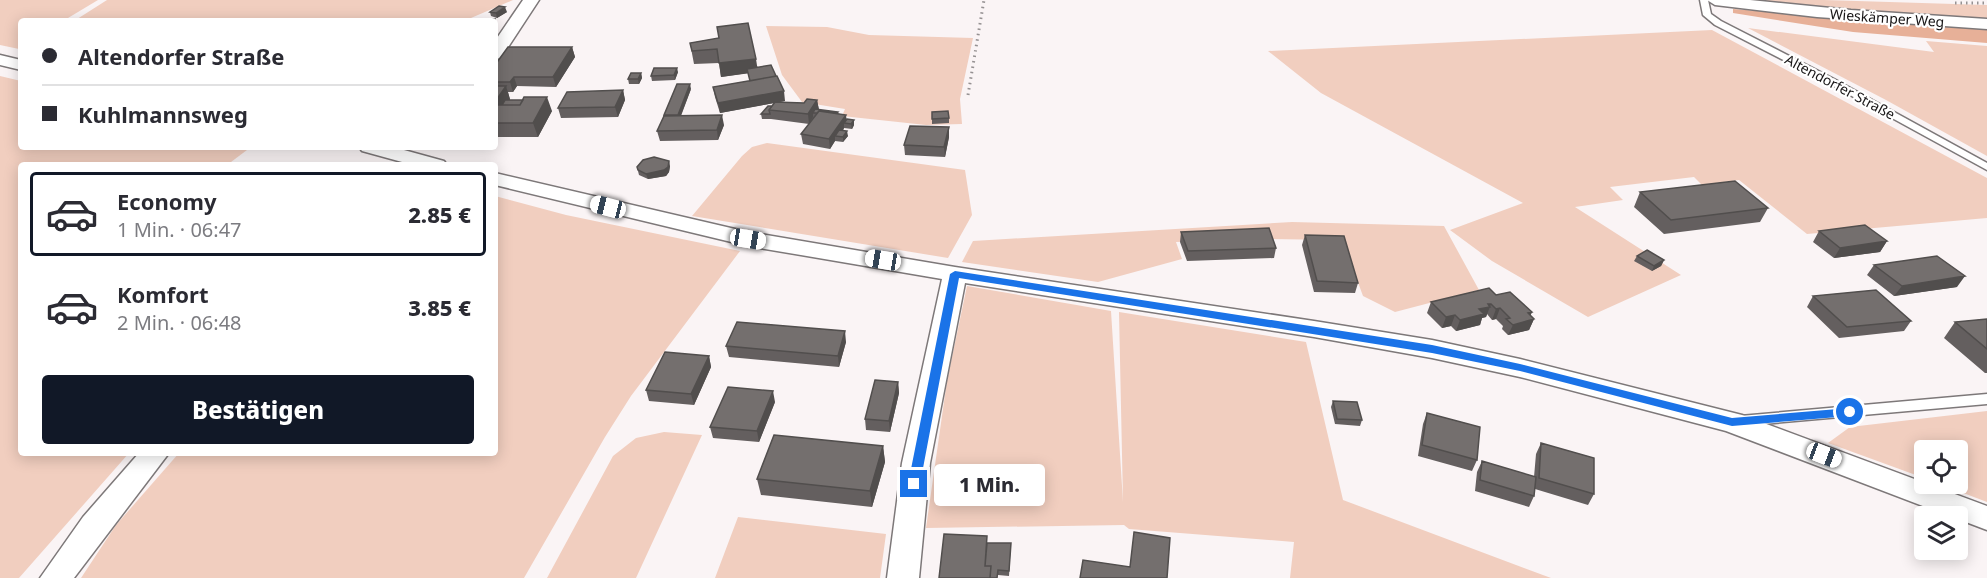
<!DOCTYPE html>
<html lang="de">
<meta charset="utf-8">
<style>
:root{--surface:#fff;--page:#f7f7f7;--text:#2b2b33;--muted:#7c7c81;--line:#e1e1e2;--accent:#111827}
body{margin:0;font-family:"Noto Sans",sans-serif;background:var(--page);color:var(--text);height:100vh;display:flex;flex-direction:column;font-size:22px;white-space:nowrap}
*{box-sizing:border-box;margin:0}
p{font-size:20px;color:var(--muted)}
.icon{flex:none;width:33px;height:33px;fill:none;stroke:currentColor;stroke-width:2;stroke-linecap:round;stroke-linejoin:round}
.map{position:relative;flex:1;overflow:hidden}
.panel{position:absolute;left:18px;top:162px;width:480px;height:294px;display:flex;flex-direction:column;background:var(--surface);border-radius:6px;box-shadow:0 3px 15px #0003}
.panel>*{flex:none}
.banner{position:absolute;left:18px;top:18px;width:480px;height:132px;border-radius:6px;box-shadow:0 3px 15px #0003;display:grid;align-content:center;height:132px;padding:0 24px;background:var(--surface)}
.tools{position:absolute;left:1914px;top:440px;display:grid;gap:12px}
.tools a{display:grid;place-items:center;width:54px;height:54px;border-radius:6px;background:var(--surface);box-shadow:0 3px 15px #0003;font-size:30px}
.end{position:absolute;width:27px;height:27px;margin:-14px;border:8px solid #1a73e8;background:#fff;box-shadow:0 0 0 3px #fff}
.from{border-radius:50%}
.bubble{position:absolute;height:42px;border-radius:6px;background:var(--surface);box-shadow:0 3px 15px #0003;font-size:20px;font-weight:800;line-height:42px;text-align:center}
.car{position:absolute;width:18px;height:36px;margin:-18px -9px;border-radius:8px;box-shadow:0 0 4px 2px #0007;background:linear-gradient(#fff 24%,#345 0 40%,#fff 0 76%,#345 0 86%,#fff 0)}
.banner b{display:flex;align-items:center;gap:21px;height:57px;font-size:22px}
.banner b+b{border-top:2px solid var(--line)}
.banner i{width:15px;height:15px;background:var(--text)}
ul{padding:10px 0 0;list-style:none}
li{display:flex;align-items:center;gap:18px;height:84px;margin:0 12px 9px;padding:0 12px;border:3px solid transparent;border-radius:6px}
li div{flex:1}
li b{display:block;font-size:22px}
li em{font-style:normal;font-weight:800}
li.active{border-color:var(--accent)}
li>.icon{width:54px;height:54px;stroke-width:1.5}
.cta{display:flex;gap:12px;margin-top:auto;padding:12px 24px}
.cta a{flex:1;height:69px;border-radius:6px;background:var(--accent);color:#fff;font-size:24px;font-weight:800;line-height:69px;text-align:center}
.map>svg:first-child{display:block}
.green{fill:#f1cebf}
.forest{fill:#e7b098}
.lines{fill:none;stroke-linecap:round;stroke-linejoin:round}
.service-casing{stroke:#7d7879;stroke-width:3}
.minor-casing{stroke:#7d7879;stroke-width:3}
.path{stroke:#959192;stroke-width:3;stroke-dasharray:1.5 4;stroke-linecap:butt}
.service{fill:#fff;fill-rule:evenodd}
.minor{fill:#fff;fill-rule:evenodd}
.wall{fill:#645f5f}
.shaded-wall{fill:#514e4d}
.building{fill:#746f6e;stroke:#514e4d;stroke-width:1.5}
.route{fill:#1a73e8}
.labels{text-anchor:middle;stroke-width:4.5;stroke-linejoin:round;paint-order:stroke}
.far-street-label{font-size:14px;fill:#171516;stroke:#fff}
</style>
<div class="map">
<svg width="1987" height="578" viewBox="0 0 1987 578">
<rect width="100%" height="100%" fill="#faf4f5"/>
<!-- green -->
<path class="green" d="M0 0H98L63 21H21V48L19 49 0 45Z
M107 0H513L464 21H74Z
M1734 0H1824L1987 5V21L1881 15Z
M766 26 827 27 869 35 973 38 960 99 962 124 926 125 842 116 845 109 802 102 782 75Z
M1748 28 1934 52 1926 41 1987 46V156L1886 100Z
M1712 30 1987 178V218L1807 234 1739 180 1702 185 1694 177 1610 187 1623 200 1575 207 1681 275 1588 317 1492 261 1450 230 1523 203 1321 93 1268 51Z
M0 76 21 81V147H251L227 165H21V453H129L19 578H0Z
M767 143 965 170 972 215 948 258 692 216 742 156 752 147Z
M495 196 566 215 740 251 631 396 605 437 524 578H81L116 525 179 453H495Z
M1292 222 1444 226 1479 290 1395 312 1363 296 1349 258 1335 240 1266 239 1176 242 1182 259 1098 282 962 262 973 241Z
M967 286 1111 311 1123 502 1119 312 1306 342 1343 500 1551 578H1290L1294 542 1129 529 1124 525 926 528 947 381Z
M1987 411V502L1937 483H1958V450H1924V478L1828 443 1850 427Z
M664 432 702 435 636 578H547L613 456 636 438Z
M738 517 886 534 880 578H715Z"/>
<!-- forest -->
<path class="forest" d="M1733 9 1987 29V43L1853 32 1733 13Z"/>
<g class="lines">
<!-- service casing -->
<g class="service-casing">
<path id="service" d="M1700 0H1708L1711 14 1721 21 1834 79 1987 163V170L1828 83 1715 25 1703 15Z
M1987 394V404L1740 426 1735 425 1733 421 1735 417 1740 416Z"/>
</g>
<!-- minor casing -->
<g class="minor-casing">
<path id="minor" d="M523 0H539L501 58 495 59V41Z
M1707 0H1750L1851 10 1987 19V29L1817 17 1715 5Z
M0 55 21 60V70L0 65Z
M359 147H393L444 161 447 165H413L362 151Z
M495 173 748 232 955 267 1314 321 1432 340 1520 359 1742 415 1987 506V530L1958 519V516H1949L1726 431 1520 377 1432 358 1314 337 965 283 930 463 919 578H887L902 463 942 279 748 246 495 185Z
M139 453H169L74 578H40L83 517Z"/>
</g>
<!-- path -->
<path class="path" d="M1955 3H1987
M968 95 984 0"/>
<!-- service -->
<use href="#service" class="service"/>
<!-- minor -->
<use href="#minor" class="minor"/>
</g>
<!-- wall -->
<path class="wall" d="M490 12H507L497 18 491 16Z
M719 38 758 67 785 101 779 102 804 103 817 100 819 110 838 112V113L847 119 854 120V125L852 129 844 128 843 131 848 136 843 142 835 141 830 149 803 144 801 134 809 124 771 119H762L761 114 772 106 774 103 720 113 715 97 713 87 750 81 748 73 721 77 719 63 694 64 690 43Z
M572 47 575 57 556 87 517 86 513 92H508L510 100 552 111 538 137H495V65Z
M678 72 675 80 652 81 651 76Z
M641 73 642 78 639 84H629L628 79Z
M691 89 681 116 724 125 718 140 660 141 657 131Z
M623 90 625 100 618 117 561 118 558 108Z
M932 112 949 118V123L932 124Z
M949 127V137L945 157 905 155 904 145Z
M670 166 669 172 666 176 648 179 639 175 637 167Z
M1640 192 1768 208 1760 222 1664 234 1634 207Z
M1819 231 1887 241 1880 252 1834 258 1813 242Z
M1181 232 1276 248 1274 258 1187 261 1180 242Z
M1305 235 1358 283 1355 293 1314 292 1302 245Z
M1637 256 1664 260 1661 266 1652 271 1634 261Z
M1874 265 1957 287 1894 296 1867 275Z
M1496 295 1532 312 1530 316 1534 319 1529 330 1508 335 1502 329 1503 326 1496 319 1492 320 1487 314 1486 317 1482 318 1480 325 1456 331 1451 326 1442 328 1427 313 1431 302Z
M1813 296 1911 321 1904 331 1839 338 1807 307Z
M1987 319V373H1985L1944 338 1955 322Z
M846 342 839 367 729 357 726 346Z
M709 356 711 367 694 405 649 401 646 390Z
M898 382 899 393 890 432 866 430 865 419Z
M1333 401 1362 420 1360 426 1335 424 1331 407Z
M775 402 759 442 713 438 710 427Z
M1427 413 1477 460 1472 471 1418 456 1423 424Z
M1541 443 1594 494 1588 505 1535 489 1534 496 1529 507 1475 491 1477 472 1482 461 1534 477 1536 454Z
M883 446 885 462 872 507 761 495 757 479Z
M987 543H1011L1009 576 998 575Z"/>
<!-- shaded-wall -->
<path class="shaded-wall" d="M505 7 507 12 497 18 496 13Z
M495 19 498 29 495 32V21H494Z
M572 47 575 57 556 87 553 77Z
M756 59 758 72 721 77 719 63Z
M677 68 678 72 675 80 674 75Z
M641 73 642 78 639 84 638 79Z
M514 77 517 86 513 92 510 82Z
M690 84 691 89 679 120 678 115Z
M506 86 510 99 501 114 495 110V102Z
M623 90 625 100 618 117 615 107Z
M784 91 785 101 720 113 718 103Z
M547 97 552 111 538 137 533 123Z
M817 100 819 110 813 113V117L809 124 808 114Z
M722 115 724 125 718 140 717 130Z
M846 115 847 124 844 123V128L838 137 835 136V141L830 149 829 139Z
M854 120V125L852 129 851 124Z
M949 127V137L945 157 944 147Z
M847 131 848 136 843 142V137Z
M669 161 670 166 669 172 666 176 648 179 646 174Z
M1887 241 1880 252 1834 258 1840 248Z
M1664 260 1661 266 1652 271 1654 266Z
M1965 276 1957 287 1894 296 1902 286Z
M1488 304H1491L1486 317 1482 318 1480 325 1456 331 1460 320Z
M1500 308 1496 319 1492 320 1496 309Z
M1532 312 1528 321 1534 319 1529 330 1508 335 1513 325 1528 313Z
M1455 315 1451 326 1442 328 1446 317Z
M845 331 846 342 839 367 838 356Z
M709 356 711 367 694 405 691 394Z
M898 382 899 393 890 432 889 421Z
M773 391 775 402 759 442 757 431Z
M883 446 885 462 872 507 870 491Z"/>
<!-- building -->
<path class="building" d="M499 6 505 7 496 13 490 12Z
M474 19H495L494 21H471Z
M748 23 756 59 719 63 717 49 692 51 690 43 719 38 717 27Z
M508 47H572L553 77H514L510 82H495V65Z
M771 65 776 76 750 81 747 69Z
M654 68H677L674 75 651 76Z
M631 73H641L638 79H628Z
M777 76 784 91 718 103 713 87Z
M677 84H690L678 115H664Z
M495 86H506L495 102Z
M623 90 615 107 558 108 567 92Z
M524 97H547L533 123H495V105H520Z
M807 99 817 100 808 114 769 110 775 102 804 103Z
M505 100H523L520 105H502Z
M768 106H772L769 110 770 114H761Z
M815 109 838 112 837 113 819 111 817 113H813Z
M819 111 846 115 829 139 801 134Z
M948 111 949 118 932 119V112Z
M722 115 717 130 657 131 664 116Z
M847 119 854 120 851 124 844 123Z
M910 126 949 127 944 147 904 145Z
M839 130 847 131 843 137 835 136Z
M654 157 669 161 668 167 664 170 646 174 638 170 637 167 643 160Z
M1735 181 1768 208 1671 220 1640 192Z
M1865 225 1887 241 1840 248 1819 231Z
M1269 228 1276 248 1188 251 1181 232Z
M1305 235 1344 236 1358 283 1317 281Z
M1647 250 1664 260 1654 266 1637 256Z
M1937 256 1965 276 1902 286 1874 265Z
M1489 288 1496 295 1510 292 1532 312 1528 313 1534 319 1513 325 1506 319 1510 318 1500 308 1496 309 1491 304H1488L1490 307 1479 309 1484 314 1460 320 1455 315 1446 317 1431 302Z
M1876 290 1911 321 1847 327 1813 296Z
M1987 319V349L1955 322Z
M737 322 845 331 838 356 726 346Z
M665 352 709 356 691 394 646 390Z
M875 380 898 382 889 421 865 419Z
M728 387 773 391 757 431 710 427Z
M1333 401 1357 402 1362 420 1337 419Z
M1427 413 1480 427 1477 460 1422 445Z
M774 435 883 446 870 491 757 479Z
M1541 443 1594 458V494L1539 478Z
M1482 461 1536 477 1534 496 1480 480Z
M1134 532 1170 538 1167 578H1080L1083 560 1130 567Z
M944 534 987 536 985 566H991L990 578H939Z
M987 543H1011L1009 571 998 570 997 578H990L991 566H985Z"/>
<!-- route -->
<path class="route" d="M955 271 1432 345 1520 364 1732 418 1850 408 1856 412 1850 416 1732 426 1520 371 1432 353 959 278 920 484 914 489 908 484 950 274Z"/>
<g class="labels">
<!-- far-street labels -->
<g class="far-street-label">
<text transform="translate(1887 18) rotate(4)" y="5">Wieskämper Weg</text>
<text transform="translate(1840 87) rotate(28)" y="5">Altendorfer Straße</text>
</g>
</g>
</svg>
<div class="tools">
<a><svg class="icon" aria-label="locate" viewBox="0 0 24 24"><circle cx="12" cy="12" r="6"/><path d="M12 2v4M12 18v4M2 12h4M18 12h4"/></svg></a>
<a><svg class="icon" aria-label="layers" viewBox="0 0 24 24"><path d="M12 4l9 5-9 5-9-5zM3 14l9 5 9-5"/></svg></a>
</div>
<i class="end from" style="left:1850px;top:412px"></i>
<i class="end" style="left:914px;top:484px"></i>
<div class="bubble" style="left:934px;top:464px;width:111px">1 Min.</div>
<i class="car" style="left:608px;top:207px;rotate:284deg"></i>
<i class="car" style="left:748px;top:239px;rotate:99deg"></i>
<i class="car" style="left:883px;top:260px;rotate:279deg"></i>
<i class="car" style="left:1824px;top:455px;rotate:111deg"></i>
<div class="banner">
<b><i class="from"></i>Altendorfer Straße</b>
<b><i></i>Kuhlmannsweg</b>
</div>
<section class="panel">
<ul>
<li class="active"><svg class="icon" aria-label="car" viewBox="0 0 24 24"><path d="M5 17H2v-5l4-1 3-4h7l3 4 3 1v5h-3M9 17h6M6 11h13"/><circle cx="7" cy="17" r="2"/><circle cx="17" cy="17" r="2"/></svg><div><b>Economy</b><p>1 Min. · 06:47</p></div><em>2.85 €</em></li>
<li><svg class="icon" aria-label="car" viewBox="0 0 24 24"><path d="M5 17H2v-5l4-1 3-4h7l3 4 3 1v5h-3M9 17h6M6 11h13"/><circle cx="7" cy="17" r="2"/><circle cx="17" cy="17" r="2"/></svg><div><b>Komfort</b><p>2 Min. · 06:48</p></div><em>3.85 €</em></li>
</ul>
<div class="cta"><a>Bestätigen</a></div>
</section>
</div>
